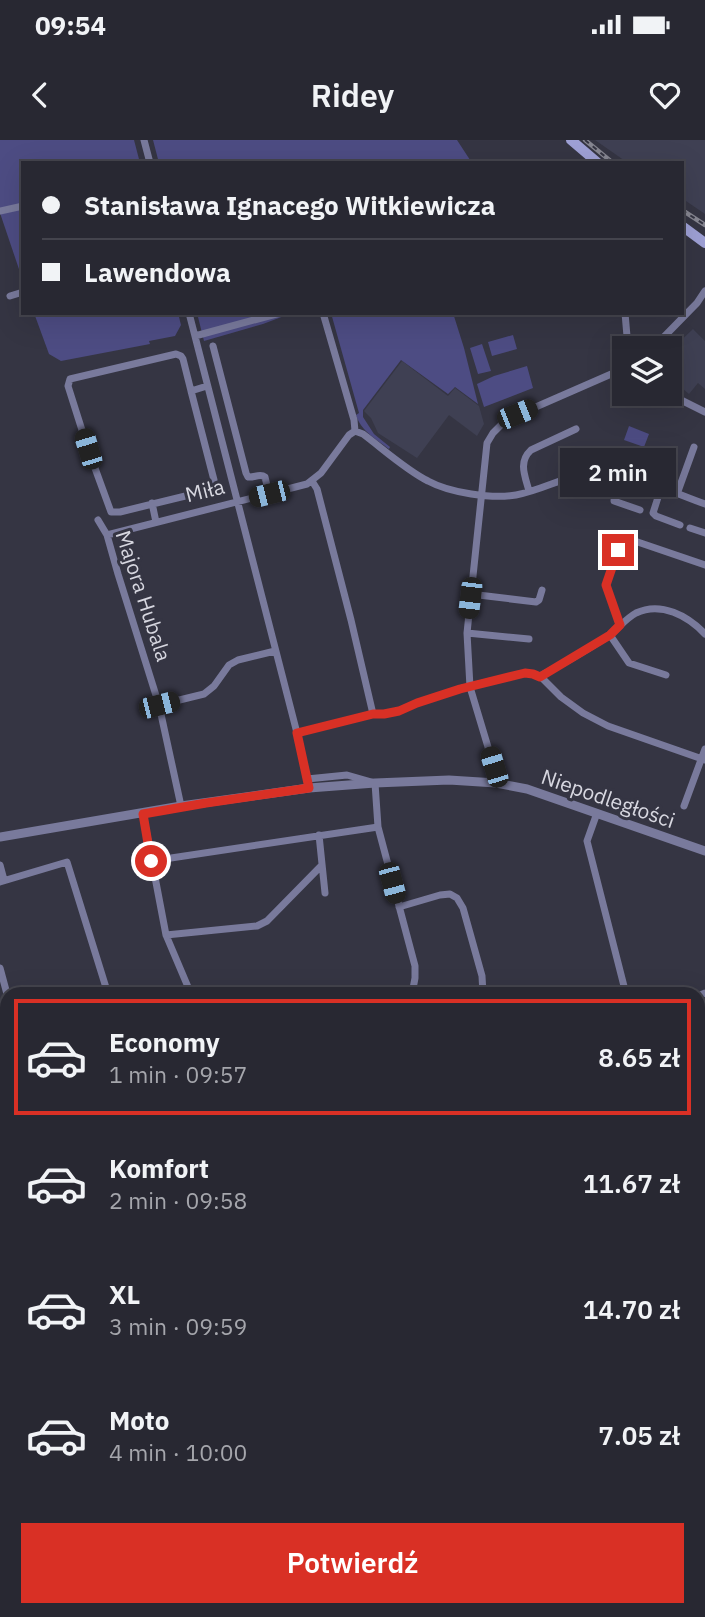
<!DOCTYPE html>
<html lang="pl">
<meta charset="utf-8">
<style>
:root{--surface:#282832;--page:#34343e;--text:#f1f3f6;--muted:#a5a6ac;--line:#44444d;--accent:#d93025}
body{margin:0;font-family:"IBM Plex Sans",sans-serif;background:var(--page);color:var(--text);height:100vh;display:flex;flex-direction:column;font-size:26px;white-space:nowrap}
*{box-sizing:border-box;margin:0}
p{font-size:23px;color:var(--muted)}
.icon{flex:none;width:38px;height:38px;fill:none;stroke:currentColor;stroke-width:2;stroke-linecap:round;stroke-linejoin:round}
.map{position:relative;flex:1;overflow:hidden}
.side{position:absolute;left:0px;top:847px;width:705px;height:630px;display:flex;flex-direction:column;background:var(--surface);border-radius:21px 21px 0 0;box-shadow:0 7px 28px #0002,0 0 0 2px var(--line)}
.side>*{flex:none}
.banner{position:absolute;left:21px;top:21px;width:663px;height:154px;border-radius:0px;box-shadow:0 7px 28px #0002,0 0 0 2px var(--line);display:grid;align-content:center;height:154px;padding:0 21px;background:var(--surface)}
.fabs{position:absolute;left:612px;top:196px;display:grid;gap:14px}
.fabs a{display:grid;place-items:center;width:70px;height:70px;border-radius:0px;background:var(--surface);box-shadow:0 7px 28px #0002,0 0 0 2px var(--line);font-size:35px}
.end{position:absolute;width:32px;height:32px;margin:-16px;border:9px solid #d93025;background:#fff;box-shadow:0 0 0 4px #fff}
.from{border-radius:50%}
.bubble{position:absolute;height:49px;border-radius:0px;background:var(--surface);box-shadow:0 7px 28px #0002,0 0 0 2px var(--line);font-size:23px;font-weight:600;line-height:49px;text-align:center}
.car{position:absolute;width:21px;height:42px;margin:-21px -10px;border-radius:9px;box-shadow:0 0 5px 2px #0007;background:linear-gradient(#222 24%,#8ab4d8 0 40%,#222 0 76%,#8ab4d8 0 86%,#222 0)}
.banner b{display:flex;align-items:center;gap:24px;height:66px;font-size:26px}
.banner b+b{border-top:2px solid var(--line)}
.banner i{width:18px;height:18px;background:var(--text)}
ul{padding:12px 0 0;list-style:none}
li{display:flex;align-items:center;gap:21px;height:116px;margin:0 14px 10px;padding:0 7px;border:4px solid transparent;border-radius:0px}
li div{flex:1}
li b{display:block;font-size:26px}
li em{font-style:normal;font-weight:600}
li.active{border-color:var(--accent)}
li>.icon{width:63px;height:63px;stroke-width:1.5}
.action{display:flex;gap:14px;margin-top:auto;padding:14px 21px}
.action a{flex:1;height:80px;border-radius:0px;background:var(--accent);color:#fff;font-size:28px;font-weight:600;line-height:80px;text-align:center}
.status{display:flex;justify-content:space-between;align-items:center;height:49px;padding:0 35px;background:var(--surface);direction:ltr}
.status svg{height:19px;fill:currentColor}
header{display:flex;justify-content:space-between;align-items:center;height:91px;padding:0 21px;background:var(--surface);font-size:32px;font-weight:600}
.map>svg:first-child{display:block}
.built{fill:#3f4053}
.green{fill:#4d4c83}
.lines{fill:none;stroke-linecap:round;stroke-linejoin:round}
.minor{stroke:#797a9c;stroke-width:7}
.tertiary{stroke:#797a9c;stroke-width:9}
.secondary{stroke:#9ea0d5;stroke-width:10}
.rail-casing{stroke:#868691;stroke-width:4.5}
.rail{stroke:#353543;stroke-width:2;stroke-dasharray:5;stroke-linecap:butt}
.route{stroke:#d93025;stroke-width:9}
.labels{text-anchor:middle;stroke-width:6;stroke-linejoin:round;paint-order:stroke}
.street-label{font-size:21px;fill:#d7d7e0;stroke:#353543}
</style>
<div class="status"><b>09:54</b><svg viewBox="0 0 49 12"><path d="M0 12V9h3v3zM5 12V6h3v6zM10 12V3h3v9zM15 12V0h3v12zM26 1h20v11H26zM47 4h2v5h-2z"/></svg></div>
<header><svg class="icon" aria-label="back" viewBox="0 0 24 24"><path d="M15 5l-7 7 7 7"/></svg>Ridey<svg class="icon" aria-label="heart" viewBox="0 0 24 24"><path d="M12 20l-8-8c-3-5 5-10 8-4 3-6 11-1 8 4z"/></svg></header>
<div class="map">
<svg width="705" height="1477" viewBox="0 0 705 1477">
<rect width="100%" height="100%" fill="#353543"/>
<!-- built -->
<path class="built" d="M595 0H705V74L683 59 682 23H628Z
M693 189 705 201V249L698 243 689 254 670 238V211Z
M402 221 448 256 455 248 479 266 484 284 477 296 449 275 417 318 378 293 371 278 364 271Z"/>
<!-- green -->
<path class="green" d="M0 0H134L140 23H23V141L0 73Z
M153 0H457L472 23H159Z
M34 173H178L181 185 175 196 149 201 150 204 61 221 49 214Z
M197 173H292L263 184 204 201Z
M331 173H453L464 208 478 264 455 247 448 254 401 220 363 270V277L374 294 390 307 389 309C376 299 361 291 356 275L359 273Z
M513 195 517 209 492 216 488 202Z
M482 204 491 231 478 234 470 208Z
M527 226 533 248 484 267 477 244 494 236Z
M629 286 649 294 644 307 624 300Z
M698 1021H705V1082L698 1084Z
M7 1239V1470H345L340 1477H0V1240Z"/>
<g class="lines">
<!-- minor -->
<path class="minor" d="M144 0 150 23
M0 71 23 66
M10 156 23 152
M189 173 297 593 309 648
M323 173 354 280 355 291
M625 173 628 208
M195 196 280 173
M213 206 246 333 248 337C254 338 260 333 265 337L269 354
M653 208 697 163 705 151
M191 251 183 219 181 216 176 214 70 239 68 246 88 309 111 372H120L210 350 213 347 214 340 191 251 207 246
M669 254 705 272
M355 291 363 294C383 309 406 330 428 341 450 353 492 359 516 355 544 350 570 333 598 332 628 331 676 354 705 364
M611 332 615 349 614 361 640 370
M312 341 317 349 351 480 373 574
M661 348 653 373 656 376 680 385
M529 351C525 336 518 322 531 310L576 289
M677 354 694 307
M152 363 156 382
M98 380 107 395 118 434 159 565 181 666
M690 388 705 393
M107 395 307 344 321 333 349 295 355 291
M470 454 536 462 539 460 542 450
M620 485 606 445 623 397 705 425
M467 493 529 499
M610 495 629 523 666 535
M540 536C563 524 585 511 607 497 617 490 625 479 636 473 661 461 688 476 705 494
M159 565 204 554 214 546 229 525 238 520 275 511
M297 593 373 574H384L399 571 417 563 459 549 525 533 533 534 540 536 561 557 583 573 608 586 705 620
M307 639 347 635 375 643 378 687 415 826V838L412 854
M496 643 494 627 470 547 467 493 487 303 493 293 506 280 625 228
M684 666 705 609
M597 673 587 701 626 854
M143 674 166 795 191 854
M319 695 325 753
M151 721 378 687
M0 725 4 740
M0 742 67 722 108 854
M399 767 440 755 450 754 457 758 463 768 482 836 483 854
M166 795 257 786 267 781 322 725
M0 828 7 854
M338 854H349
M698 856 705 853
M698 930 705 927
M698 934 700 948 698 958
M698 1008 705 1004
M698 1017 705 1019
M0 1049 7 1045
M698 1253H705"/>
<!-- tertiary -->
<path class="tertiary" d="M0 697 181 666 309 648 375 643 449 640 496 643 527 649 705 711"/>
<!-- secondary -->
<path class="secondary" d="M571 0 598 23
M682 86 705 103"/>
<!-- rail casing -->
<g class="rail-casing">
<path id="rail" d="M585 0 613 23
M682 70 705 85
M698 1088 705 1087
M0 1227 7 1226"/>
</g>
<!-- rail -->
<use href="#rail" class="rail"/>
</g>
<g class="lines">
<!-- route -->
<path class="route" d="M151 721 143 674 206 663 309 648 297 593 373 574H384L399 571 417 563 460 549 525 533 533 534 540 537 610 495 620 485 606 445 618 410"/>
</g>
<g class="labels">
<!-- street labels -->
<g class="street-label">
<text transform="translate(205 351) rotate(-14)" y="7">Miła</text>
<text transform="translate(143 456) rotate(72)" y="7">Majora Hubala</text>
<text transform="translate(608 659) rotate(19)" y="7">Niepodległości</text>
</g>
</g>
</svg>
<div class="fabs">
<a><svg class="icon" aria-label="layers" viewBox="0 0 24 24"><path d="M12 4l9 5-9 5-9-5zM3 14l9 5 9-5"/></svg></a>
</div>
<i class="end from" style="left:151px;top:721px"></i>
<i class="end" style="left:618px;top:410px"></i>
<div class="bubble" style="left:560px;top:308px;width:116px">2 min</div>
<i class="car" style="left:517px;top:274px;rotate:68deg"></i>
<i class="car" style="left:88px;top:309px;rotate:343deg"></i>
<i class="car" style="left:269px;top:354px;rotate:256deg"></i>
<i class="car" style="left:470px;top:458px;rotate:187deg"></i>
<i class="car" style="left:159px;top:565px;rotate:76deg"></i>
<i class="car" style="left:494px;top:627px;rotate:343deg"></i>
<i class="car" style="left:392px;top:743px;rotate:165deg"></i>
<div class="banner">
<b><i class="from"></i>Stanisława Ignacego Witkiewicza</b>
<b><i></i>Lawendowa</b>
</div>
<section class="side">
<ul>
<li class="active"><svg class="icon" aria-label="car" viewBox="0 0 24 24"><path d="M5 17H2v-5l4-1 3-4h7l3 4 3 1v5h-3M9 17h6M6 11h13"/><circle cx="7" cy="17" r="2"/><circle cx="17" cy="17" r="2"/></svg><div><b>Economy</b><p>1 min · 09:57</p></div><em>8.65 zł</em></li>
<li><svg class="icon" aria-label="car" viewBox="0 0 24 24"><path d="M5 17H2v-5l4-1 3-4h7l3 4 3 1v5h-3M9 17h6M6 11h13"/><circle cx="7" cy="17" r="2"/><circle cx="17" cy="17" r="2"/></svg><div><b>Komfort</b><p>2 min · 09:58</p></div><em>11.67 zł</em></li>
<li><svg class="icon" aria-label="car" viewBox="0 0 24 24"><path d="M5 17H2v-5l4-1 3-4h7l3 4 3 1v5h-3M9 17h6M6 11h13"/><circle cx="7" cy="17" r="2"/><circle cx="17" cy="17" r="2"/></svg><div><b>XL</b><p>3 min · 09:59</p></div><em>14.70 zł</em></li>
<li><svg class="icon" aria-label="car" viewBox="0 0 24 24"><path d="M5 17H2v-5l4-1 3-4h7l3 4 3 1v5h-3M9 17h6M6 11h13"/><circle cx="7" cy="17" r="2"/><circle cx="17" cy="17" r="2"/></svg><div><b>Moto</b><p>4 min · 10:00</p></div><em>7.05 zł</em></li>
</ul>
<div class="action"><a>Potwierdź</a></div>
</section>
</div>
